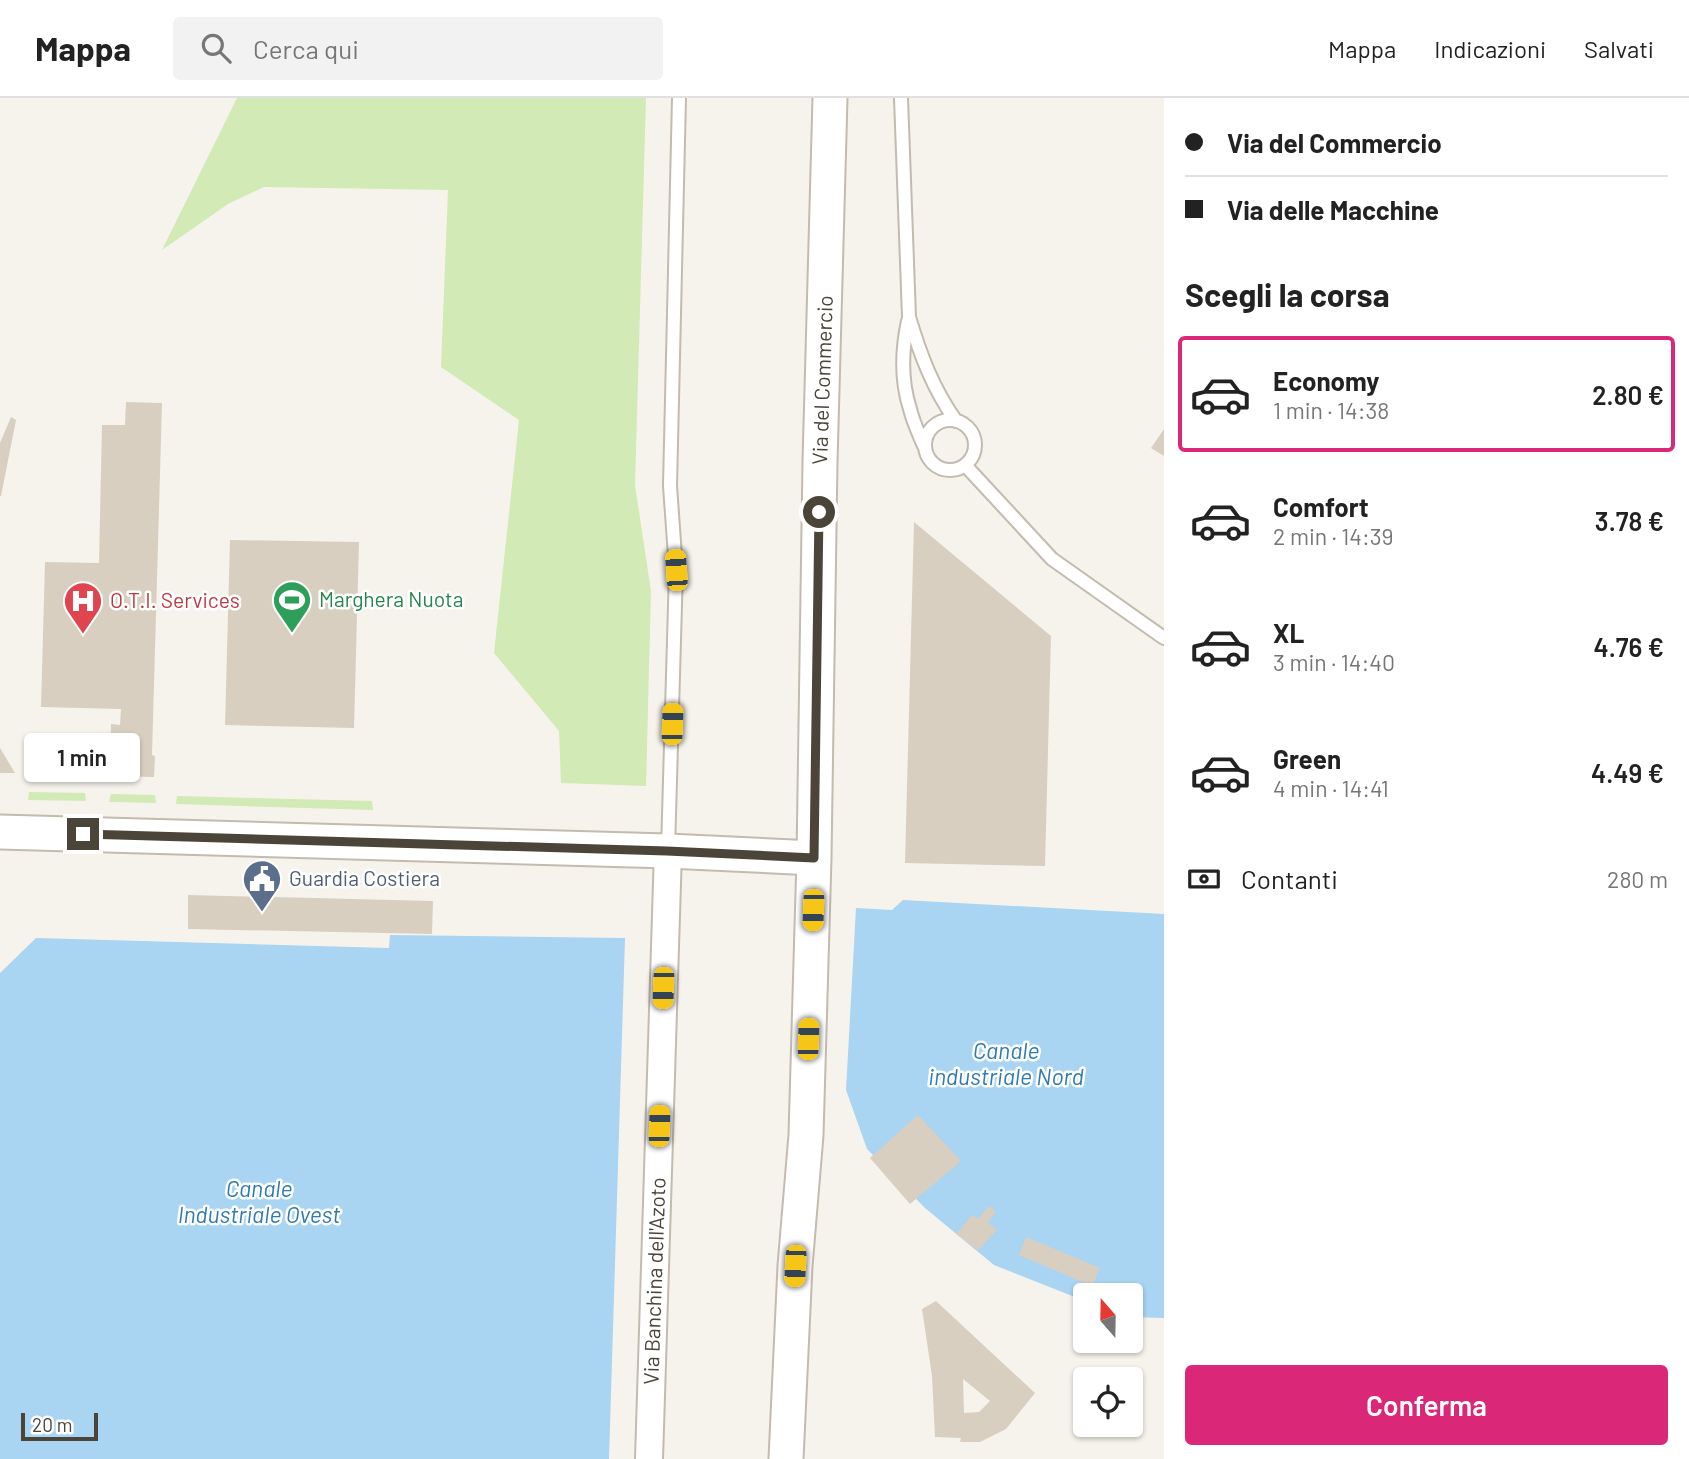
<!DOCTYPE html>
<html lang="it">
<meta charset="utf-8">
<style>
:root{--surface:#fff;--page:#f2f2f2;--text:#222;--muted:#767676;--line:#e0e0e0;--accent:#db2777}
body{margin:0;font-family:Barlow,sans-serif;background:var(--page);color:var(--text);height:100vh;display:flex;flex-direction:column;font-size:26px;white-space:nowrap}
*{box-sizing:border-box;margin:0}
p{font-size:23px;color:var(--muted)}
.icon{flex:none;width:38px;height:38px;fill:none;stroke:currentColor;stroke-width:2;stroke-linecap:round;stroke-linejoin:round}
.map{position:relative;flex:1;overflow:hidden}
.panel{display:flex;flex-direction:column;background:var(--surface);width:525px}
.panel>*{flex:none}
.guide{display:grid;align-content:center;height:154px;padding:0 21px;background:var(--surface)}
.needle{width:46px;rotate:340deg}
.fabs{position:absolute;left:1073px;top:1185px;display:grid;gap:14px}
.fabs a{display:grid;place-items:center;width:70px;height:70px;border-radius:7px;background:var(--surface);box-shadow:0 2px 5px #0004;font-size:35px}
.scale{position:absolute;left:21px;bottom:18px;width:77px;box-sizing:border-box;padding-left:7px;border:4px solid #4b4439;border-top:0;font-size:19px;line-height:24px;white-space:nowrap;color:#4b4439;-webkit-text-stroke:5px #fff;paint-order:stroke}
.end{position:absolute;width:32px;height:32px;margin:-16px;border:9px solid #4b4439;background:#fff;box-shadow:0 0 0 4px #fff}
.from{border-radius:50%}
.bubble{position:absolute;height:49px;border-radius:7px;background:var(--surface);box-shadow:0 2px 5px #0004;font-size:23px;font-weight:600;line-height:49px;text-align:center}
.car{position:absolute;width:21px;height:42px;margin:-21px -10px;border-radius:9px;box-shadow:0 0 5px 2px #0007;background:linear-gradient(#f5c518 24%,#345 0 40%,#f5c518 0 76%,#345 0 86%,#f5c518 0)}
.guide b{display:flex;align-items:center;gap:24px;height:66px;font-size:26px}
.guide b+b{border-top:2px solid var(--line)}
.guide i{width:18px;height:18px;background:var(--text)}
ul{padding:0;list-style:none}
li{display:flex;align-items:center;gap:21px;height:116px;margin:0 14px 10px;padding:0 7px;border:4px solid transparent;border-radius:7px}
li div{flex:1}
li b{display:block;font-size:26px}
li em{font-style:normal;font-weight:600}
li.on{border-color:var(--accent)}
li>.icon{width:63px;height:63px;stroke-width:1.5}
h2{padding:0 21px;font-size:32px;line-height:84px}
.pay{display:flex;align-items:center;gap:18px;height:77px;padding:0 21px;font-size:26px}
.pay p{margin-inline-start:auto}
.primary-button{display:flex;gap:14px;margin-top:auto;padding:14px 21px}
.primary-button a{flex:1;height:80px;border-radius:7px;background:var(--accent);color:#fff;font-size:28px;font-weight:600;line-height:80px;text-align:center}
header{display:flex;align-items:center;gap:42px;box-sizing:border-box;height:98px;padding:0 35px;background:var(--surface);border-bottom:2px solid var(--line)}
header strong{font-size:33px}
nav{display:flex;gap:38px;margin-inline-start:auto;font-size:24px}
.search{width:490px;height:63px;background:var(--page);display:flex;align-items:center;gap:18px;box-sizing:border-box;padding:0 24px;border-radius:7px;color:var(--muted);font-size:26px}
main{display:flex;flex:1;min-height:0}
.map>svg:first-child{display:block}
.green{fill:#d2eab5}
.water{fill:#a9d4f2}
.building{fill:#d8cfc1;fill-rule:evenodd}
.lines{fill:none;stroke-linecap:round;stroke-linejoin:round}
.service-casing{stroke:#c2bbae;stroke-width:16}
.minor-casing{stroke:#c2bbae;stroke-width:30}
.tertiary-casing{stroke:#c2bbae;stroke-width:37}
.service{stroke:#fff;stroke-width:12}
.minor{stroke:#fff;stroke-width:26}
.tertiary{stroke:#fff;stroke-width:33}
.route{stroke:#4b4439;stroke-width:9}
.labels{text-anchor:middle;stroke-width:5;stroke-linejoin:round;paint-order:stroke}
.street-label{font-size:21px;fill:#4b4439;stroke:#fff}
.leisure-label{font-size:21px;fill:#27864d;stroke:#fff;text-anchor:start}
.health-label{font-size:21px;fill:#be3a42;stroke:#fff;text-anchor:start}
.service-label{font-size:21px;fill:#4e5e75;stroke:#fff;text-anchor:start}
.water-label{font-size:23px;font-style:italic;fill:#2e7ab2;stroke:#fff}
</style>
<header>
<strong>Mappa</strong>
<div class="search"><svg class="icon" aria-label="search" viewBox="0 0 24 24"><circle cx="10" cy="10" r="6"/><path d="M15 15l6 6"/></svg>Cerca qui</div>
<nav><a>Mappa</a><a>Indicazioni</a><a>Salvati</a></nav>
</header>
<main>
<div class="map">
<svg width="1164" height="1361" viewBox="0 0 1164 1361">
<rect width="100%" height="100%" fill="#f6f3ec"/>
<!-- green -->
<path class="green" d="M237 0H646L635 387 651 493 646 688 561 685 559 633 494 555 519 322 441 269 448 92 264 89 228 106 162 152Z
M29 694 85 695 86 703 28 702Z
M111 696 155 697 156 705 109 704Z
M177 698 372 703 373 712 176 706Z"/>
<!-- water -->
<path class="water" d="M903 802 1164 816V1220L1131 1219 1130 1197H1085V1203L994 1167 925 1110 867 1051 846 992 856 810 892 812Z
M390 837 625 840 609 1361H0V875L36 840 389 850Z"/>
<!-- building -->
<path class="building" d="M126 304 162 305 152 657 155 658 154 679 110 678 111 626 120 627 121 611 41 609 45 464 99 465 102 327H125Z
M11 319 16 322 1 398H0V345Z
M1164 331V358L1151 350Z
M914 424 1051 538 1045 768 905 765Z
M230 442 359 444 354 630 225 627Z
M25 644 91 647 89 678 24 675Z
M0 650 15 675H0Z
M188 797 433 803 432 836 188 831Z
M918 1017 961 1063 910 1106 870 1060Z
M989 1108 996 1113 988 1125 997 1132 978 1152 956 1136 972 1117 978 1121Z
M1026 1139 1100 1170 1092 1188 1019 1157Z
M936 1203 1035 1295 1006 1331 980 1344H960L961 1340 935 1339 932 1278 922 1211ZM963 1281 990 1303 979 1314 964 1315Z"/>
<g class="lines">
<!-- service casing -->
<g class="service-casing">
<path id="service" d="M901 0 909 219C920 256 933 291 956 323
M908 223C902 251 901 283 910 311 913 324 919 336 924 348
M925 347a25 25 0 1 1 50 0a25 25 0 1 1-50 0Z
M965 367 1052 461 1164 540
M668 752 676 472 670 388 679 0"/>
</g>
<!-- minor casing -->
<g class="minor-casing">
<path id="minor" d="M649 1361 668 753"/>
</g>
<!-- tertiary casing -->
<g class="tertiary-casing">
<path id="tertiary" d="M0 734 668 753 814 760
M786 1361 795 1168 806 1037 814 760 820 364 830 0"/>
</g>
<!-- service -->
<use href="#service" class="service"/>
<!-- minor -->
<use href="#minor" class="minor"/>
<!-- tertiary -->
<use href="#tertiary" class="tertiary"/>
</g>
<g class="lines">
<!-- route -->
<path class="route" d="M83 736 667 753 814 760 819 414"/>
</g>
<!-- icons -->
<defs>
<g id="stadium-pin" transform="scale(2.0125)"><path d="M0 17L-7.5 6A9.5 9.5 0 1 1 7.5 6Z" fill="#2e9e5b" stroke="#fff"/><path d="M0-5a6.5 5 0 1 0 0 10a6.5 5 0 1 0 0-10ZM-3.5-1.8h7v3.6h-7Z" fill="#fff"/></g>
<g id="hospital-pin" transform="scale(2.0125)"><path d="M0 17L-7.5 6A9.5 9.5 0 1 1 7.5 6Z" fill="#e0444e" stroke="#fff"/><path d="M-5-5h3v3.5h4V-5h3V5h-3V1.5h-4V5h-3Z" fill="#fff"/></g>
<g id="civic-pin" transform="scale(2.0125)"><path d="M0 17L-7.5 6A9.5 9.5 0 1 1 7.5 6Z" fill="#5c6f8a" stroke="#fff"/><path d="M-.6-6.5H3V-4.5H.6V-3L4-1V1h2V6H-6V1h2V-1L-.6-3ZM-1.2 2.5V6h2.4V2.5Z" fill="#fff"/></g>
</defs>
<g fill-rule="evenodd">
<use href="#stadium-pin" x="292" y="502"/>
<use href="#hospital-pin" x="83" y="503"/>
<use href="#civic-pin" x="262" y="781"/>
</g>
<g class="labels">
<!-- street labels -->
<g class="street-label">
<text transform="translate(823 282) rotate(-88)" y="7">Via del Commercio</text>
<text transform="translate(655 1183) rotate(-88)" y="7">Via Banchina dell'Azoto</text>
</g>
<!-- leisure labels -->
<g class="leisure-label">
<text x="319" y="509">Marghera Nuota</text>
</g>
<!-- health labels -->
<g class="health-label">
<text x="110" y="510">O.T.I. Services</text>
</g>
<!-- service labels -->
<g class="service-label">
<text x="289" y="788">Guardia Costiera</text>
</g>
<!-- water labels -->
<g class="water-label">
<text x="1006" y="961">Canale<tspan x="1006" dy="26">industriale Nord</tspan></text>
<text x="259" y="1099">Canale<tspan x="259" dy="26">Industriale Ovest</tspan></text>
</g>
</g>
</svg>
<div class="fabs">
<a><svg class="needle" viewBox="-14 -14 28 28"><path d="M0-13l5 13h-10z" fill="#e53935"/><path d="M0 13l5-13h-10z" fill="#767676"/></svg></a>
<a><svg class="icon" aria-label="locate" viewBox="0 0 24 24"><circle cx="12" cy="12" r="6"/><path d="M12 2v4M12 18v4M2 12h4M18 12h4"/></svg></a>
</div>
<div class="scale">20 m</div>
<i class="end from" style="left:819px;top:414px"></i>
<i class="end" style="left:83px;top:736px"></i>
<div class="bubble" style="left:24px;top:635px;width:116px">1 min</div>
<i class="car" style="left:676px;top:472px;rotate:356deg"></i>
<i class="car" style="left:672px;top:626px;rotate:2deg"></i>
<i class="car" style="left:813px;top:812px;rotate:182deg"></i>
<i class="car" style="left:663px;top:890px;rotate:182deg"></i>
<i class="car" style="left:808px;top:941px;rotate:2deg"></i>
<i class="car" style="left:659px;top:1028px;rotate:2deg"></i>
<i class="car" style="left:795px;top:1168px;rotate:183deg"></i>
</div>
<section class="panel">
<div class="guide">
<b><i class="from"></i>Via del Commercio</b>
<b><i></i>Via delle Macchine</b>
</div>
<h2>Scegli la corsa</h2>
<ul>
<li class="on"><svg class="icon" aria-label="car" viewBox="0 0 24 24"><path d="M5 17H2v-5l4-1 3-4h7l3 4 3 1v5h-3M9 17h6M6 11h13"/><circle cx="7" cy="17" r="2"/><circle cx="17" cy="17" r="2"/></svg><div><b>Economy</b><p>1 min · 14:38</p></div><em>2.80 €</em></li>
<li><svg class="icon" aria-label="car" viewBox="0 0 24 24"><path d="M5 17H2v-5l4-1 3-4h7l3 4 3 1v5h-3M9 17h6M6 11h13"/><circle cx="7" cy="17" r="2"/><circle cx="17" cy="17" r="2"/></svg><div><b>Comfort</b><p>2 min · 14:39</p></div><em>3.78 €</em></li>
<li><svg class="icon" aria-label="car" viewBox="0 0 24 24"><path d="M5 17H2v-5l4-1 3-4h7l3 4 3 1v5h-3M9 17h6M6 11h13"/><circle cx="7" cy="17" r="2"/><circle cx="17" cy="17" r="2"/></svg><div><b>XL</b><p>3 min · 14:40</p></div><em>4.76 €</em></li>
<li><svg class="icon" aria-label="car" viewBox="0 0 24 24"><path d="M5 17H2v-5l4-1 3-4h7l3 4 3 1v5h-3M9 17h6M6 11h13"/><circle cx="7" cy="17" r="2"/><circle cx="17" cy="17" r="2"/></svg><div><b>Green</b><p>4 min · 14:41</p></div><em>4.49 €</em></li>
</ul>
<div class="pay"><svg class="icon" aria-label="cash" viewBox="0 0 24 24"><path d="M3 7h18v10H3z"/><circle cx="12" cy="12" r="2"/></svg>Contanti<p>280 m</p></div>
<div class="primary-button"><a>Conferma</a></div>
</section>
</main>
